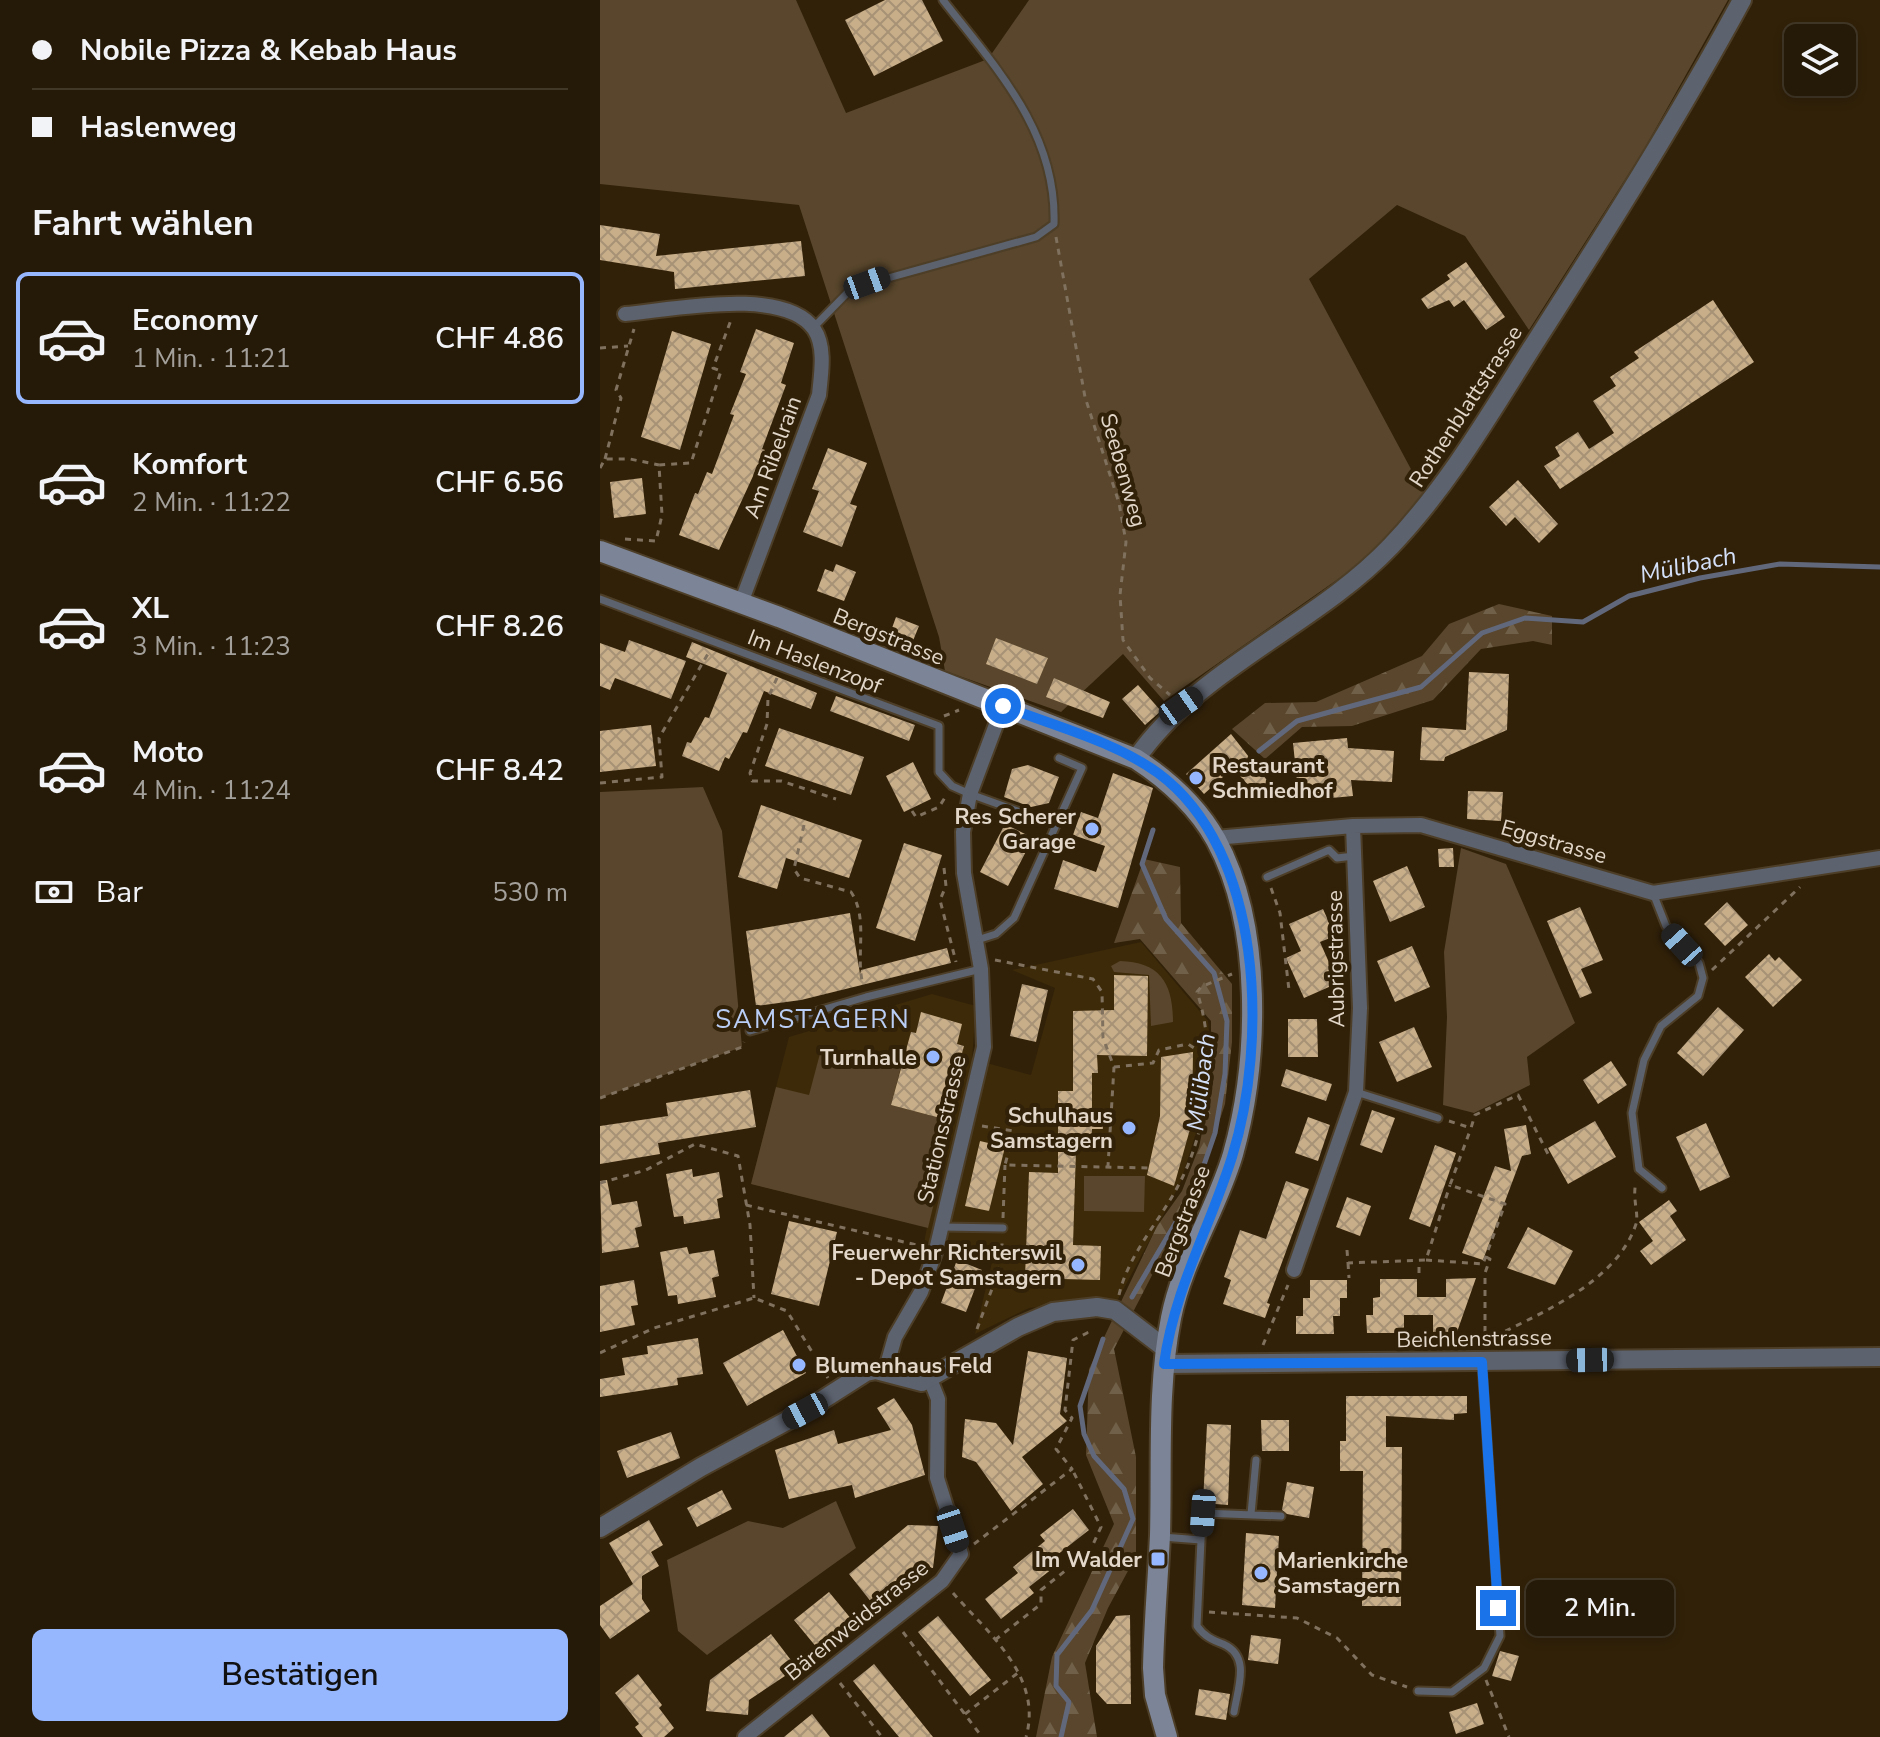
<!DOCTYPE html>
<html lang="de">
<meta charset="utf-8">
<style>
:root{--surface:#251907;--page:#312615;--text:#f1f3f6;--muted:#a3a09b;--line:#423828;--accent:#96b6fd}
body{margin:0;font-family:"Nunito Sans",sans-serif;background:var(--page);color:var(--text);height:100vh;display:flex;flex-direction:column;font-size:30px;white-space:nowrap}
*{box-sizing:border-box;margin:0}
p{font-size:26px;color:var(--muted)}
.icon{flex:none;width:44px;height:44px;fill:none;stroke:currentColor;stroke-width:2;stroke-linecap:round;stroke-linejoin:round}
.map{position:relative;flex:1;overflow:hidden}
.sheet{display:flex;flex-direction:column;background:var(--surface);width:600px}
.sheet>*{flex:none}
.guide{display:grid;align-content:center;height:176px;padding:0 32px;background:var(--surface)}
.controls{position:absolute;left:1184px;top:24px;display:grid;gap:16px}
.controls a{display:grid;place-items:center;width:72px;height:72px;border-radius:12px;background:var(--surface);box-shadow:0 4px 12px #0003,0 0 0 2px var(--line);font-size:40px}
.end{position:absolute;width:36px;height:36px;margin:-18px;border:10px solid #1a73e8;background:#fff;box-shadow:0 0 0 4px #fff}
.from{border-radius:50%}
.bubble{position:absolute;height:56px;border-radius:12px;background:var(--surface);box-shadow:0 4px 12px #0003,0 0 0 2px var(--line);font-size:26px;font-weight:600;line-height:56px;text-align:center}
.car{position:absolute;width:24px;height:48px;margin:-24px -12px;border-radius:10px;box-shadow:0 0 6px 2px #0007;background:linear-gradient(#222 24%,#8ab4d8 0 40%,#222 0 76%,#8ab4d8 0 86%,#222 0)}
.guide b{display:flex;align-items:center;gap:28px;height:76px;font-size:30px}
.guide b+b{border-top:2px solid var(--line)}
.guide i{width:20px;height:20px;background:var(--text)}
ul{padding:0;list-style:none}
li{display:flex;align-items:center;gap:24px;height:132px;margin:0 16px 12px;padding:0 16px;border:4px solid transparent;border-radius:12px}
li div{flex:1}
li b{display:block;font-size:30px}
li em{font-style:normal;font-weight:600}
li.current{border-color:var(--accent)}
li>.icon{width:72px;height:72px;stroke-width:1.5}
h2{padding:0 32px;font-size:36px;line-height:96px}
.pay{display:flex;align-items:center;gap:20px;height:88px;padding:0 32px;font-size:30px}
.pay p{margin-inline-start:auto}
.action{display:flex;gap:16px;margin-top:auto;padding:16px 32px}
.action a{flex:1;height:92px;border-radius:12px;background:var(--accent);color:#111;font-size:32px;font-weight:600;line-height:92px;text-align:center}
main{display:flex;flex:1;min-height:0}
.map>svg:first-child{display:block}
.built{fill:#3d2a09}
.green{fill:#59462c}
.forest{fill:url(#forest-firs)}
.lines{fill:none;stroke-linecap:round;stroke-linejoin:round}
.stream{stroke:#62687b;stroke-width:5}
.building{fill:url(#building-cross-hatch)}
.service-casing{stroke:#4d3e28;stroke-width:11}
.minor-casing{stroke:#4d3e28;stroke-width:18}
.tertiary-casing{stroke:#4d3e28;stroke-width:22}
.secondary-casing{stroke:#4d3e28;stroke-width:24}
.path{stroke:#7f715e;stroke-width:3;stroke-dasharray:6 6;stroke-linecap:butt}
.service{stroke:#5c626e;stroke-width:7}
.minor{stroke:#5c626e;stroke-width:14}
.tertiary{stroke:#5c626e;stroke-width:18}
.secondary{stroke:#7c8597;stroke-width:20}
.route{stroke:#1a73e8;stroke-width:10}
.poi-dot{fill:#96b6fd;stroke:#312109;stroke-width:3}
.labels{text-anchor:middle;stroke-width:8;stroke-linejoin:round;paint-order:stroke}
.street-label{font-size:22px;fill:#e2d7c9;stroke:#312109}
.poi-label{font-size:22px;font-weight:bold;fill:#e2d7c9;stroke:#312109;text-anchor:end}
.water-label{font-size:24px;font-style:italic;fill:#d4e0f8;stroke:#312109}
.quarter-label{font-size:26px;letter-spacing:2px;fill:#b9cdf5;stroke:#312109}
</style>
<main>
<section class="sheet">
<div class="guide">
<b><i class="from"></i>Nobile Pizza &amp; Kebab Haus</b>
<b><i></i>Haslenweg</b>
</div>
<h2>Fahrt wählen</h2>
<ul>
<li class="current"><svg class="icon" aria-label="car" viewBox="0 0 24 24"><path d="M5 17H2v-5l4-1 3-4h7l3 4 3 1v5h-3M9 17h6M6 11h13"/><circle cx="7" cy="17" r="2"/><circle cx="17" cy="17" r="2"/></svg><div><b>Economy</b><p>1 Min. · 11:21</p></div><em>CHF 4.86</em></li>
<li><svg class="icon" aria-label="car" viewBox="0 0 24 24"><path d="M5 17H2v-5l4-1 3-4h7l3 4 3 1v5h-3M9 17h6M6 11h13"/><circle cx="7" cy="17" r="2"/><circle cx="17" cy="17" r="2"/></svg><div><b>Komfort</b><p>2 Min. · 11:22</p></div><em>CHF 6.56</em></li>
<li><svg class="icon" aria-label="car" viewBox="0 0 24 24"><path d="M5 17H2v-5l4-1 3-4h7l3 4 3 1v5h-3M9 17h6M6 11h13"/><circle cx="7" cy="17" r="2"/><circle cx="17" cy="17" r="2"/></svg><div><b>XL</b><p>3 Min. · 11:23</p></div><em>CHF 8.26</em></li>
<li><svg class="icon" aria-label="car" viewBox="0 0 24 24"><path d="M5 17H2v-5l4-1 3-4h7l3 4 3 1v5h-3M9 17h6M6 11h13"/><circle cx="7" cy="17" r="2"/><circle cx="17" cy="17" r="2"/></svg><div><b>Moto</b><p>4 Min. · 11:24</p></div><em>CHF 8.42</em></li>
</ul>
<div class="pay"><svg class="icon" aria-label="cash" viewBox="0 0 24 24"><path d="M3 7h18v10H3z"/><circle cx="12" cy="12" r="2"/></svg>Bar<p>530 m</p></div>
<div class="action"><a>Bestätigen</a></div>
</section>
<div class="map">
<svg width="1280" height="1737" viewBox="0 0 1280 1737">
<defs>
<pattern id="forest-firs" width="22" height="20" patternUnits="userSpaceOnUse" patternTransform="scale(2)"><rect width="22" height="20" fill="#59462c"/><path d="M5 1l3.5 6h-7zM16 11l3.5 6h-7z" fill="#716049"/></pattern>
<pattern id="building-cross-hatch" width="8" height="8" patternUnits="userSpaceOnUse" patternTransform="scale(2)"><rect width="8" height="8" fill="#c8ae89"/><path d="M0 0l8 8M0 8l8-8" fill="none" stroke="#a79276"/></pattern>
</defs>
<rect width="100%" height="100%" fill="#312109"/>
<!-- built -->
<path class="built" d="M541 942 608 1021 613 1079 580 1184 516 1303 501 1301 429 1308 375 1334 392 1262 323 1249 327 1227 151 1184 189 1037 332 994 376 1006 372 1059 431 1075 455 988 412 970Z"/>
<!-- green -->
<path class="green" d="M0 0H196L246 113 388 59 429 0H1128L1042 153 929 330 865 236 797 205 709 279 834 512 564 701 523 654 461 712 345 671 339 637 199 205 0 184Z
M103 787 122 831 142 1047 0 1098V792Z
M861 848 906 864 975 1023 927 1057 930 1085 874 1113 843 1105 847 1017 844 952Z
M520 961C560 962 573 983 573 1022L551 1026 549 975 514 972 511 966Z
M222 1046 301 1067 291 1105 344 1119 342 1129 351 1131 328 1228 151 1184 176 1087 209 1095Z
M484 1176H545L544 1212 484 1211Z
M236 1501 256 1548 107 1655 78 1631 67 1560 148 1521 183 1528Z"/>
<!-- forest -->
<path class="forest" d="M899 604 952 616V645L933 641 881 649 833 700 752 726 702 727 665 759 632 729 665 703 716 702 822 656 849 624Z
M544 859 580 867 581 923 632 984V1042L625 1104 598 1186 514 1349 536 1457V1556L508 1608 485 1663 497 1737H436L452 1657 514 1524 486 1455 489 1369 557 1226 582 1191 599 1147 611 1089V1021L540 939 514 943Z"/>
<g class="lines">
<!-- stream -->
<path class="stream" d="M659 751 697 721 821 687 882 633 925 618 983 622 1029 596 1100 578 1180 564 1280 567
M532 1297 596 1188 615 1133 625 1074 627 1021 614 973 566 919 542 864 553 830
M461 1737 469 1702 456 1686 457 1655 492 1610 533 1519 524 1489 494 1456 484 1434 480 1406 503 1339"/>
</g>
<!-- building -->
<path class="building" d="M285 0H322L343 41 274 76 245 20Z
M0 225 60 234 56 256 201 241 205 276 75 289 74 272 0 260Z
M866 262 905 317 886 330 864 300 854 307 849 300 828 309 821 299 850 279 847 275Z
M1113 300 1154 362 960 489 944 466 960 456 955 447 978 432 989 449 1014 433 993 401 1016 386 1010 377 1039 358 1034 352Z
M156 329 194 343 181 383 186 385 162 449 165 450 119 550 79 535 95 493 98 494 107 472 112 474 134 415 130 414 146 374 140 372Z
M72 331 111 344 80 450 41 437Z
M228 448 267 463 250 504 257 506 242 547 203 532 219 491 212 489Z
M42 478 46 514 14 518 10 482Z
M918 480 958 524 939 543 915 517 906 526 889 507Z
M236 564 256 572 244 601 217 591 225 569 233 572Z
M296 617 319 626 310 648 288 639Z
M396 638 448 658 437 684 386 664Z
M29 640 86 661 71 699 15 678 10 690 0 686V643L25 652Z
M92 642 217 693 211 709 164 691 147 733 143 732 129 759 125 757 119 771 82 756 87 742 91 743 105 717 109 718 127 673 86 657Z
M869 672 909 674 907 730 845 757 844 761 820 760 822 727 866 730Z
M454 678 510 702 503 718 446 697Z
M538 685 561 711 545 725 522 699Z
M236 696 315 725 309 741 230 711Z
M51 725 56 766 0 772V731Z
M179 728 264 757 251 795 165 766Z
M631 734 670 784 657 795 633 768 604 794 586 774Z
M747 738 748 748 794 751 792 782 751 780 753 796 699 801 693 743Z
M313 762 331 799 304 812 286 776Z
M428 765 459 777 449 803 431 807 404 797 412 769Z
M513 773 553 788 518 908 454 889 463 860 496 872 505 846 473 835 481 812 498 818Z
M868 791 903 792 901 821 867 819Z
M161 805 262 840 249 878 186 858 177 889 138 877Z
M405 824 433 838 408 886 380 872Z
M304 843 342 855 315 941 276 928Z
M853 848 854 867H839L838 849Z
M807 866 825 907 790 922 773 881Z
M1127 902 1148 925 1125 946 1104 924Z
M980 907 1003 960 981 969 992 993 980 998 947 921Z
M723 909 735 936 720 942 738 983 704 998 686 958 701 951 689 924Z
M250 913 260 974 261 970 347 948 351 963 201 1000 156 1006 146 931Z
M812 946 830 987 795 1002 777 961Z
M1169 954 1175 961 1179 957 1202 980 1173 1007 1145 977Z
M514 975 548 976 547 1056 497 1055 498 1073H492V1111H503V1129H492L491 1150H476L473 1245 501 1246 500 1280 425 1278 429 1172 458 1173V1091H473V1011L514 1010Z
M422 984 448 990 436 1042 410 1036Z
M1118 1007 1144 1030 1103 1076 1077 1053Z
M279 1008 293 1011 288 1029 275 1026Z
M321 1012 362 1024 357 1044 364 1046 344 1119 291 1105 311 1032 316 1033Z
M688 1019H717L718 1057H688Z
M814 1027 832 1067 797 1082 779 1042Z
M593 1052 592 1122 574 1186 547 1175 560 1116 561 1057Z
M1011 1061 1027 1085 998 1104 983 1080Z
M686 1069 732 1084 726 1101 681 1086Z
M150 1090 156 1127 58 1143 60 1154 0 1164V1126L68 1116 66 1103Z
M772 1110 795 1118 782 1153 760 1145Z
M708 1117 730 1125 718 1161 695 1153Z
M995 1121 1016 1157 968 1184 948 1148Z
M1106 1123 1130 1177 1100 1191 1076 1137Z
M926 1125 931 1154 922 1156 883 1260 862 1253 895 1166 911 1171 904 1129Z
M380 1141 405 1147 389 1211 365 1206Z
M835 1145 856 1153 830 1227 809 1219Z
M92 1169 93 1177 119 1172 123 1197 117 1199 120 1218 84 1224 83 1216 74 1217 66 1174Z
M7 1180 12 1205 37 1201 42 1226 35 1228 39 1247 2 1253 0 1181Z
M686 1181 709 1189 667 1303 670 1304 665 1318 623 1304 631 1280 624 1277 640 1230 666 1239Z
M747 1197 771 1206 760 1236 736 1227Z
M1069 1200 1077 1211 1070 1216 1086 1240 1051 1265 1040 1251 1053 1241 1039 1222Z
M189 1221 237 1232 219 1306 171 1294Z
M928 1227 973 1251 955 1285 907 1268Z
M87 1247 89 1254 114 1250 119 1276 112 1278 116 1297 78 1304 77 1295 68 1296 60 1252Z
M357 1260 382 1270 366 1312 341 1303Z
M876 1278 857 1332 833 1333V1315H804V1333H767L766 1315H773V1298L780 1297V1279H817V1297H846V1279Z
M34 1280 38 1305 31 1306 35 1325 0 1332V1286Z
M710 1280H747V1298H740V1316H733L734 1334H696V1316H703V1298H710Z
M183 1330 206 1373 147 1406 123 1363Z
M98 1338 103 1374 77 1378 78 1385 0 1397V1379L25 1375 22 1358 48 1354 47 1346Z
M428 1351 467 1358 460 1414 467 1421 422 1457 443 1484 411 1511 376 1462 362 1457 365 1419 396 1423 413 1445Z
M746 1396H867V1413L854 1414V1420L786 1416V1447H802L801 1606H762L763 1471H740V1441H746Z
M294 1398 312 1425 325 1475 255 1498 252 1485 189 1499 175 1450 234 1430 238 1444 291 1430 277 1408Z
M661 1420H689V1451H662Z
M607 1424 631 1425 628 1505 603 1503Z
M71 1432 80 1458 27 1478 17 1451Z
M687 1482 714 1487 709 1518 687 1514 682 1510Z
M122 1490 132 1509 97 1527 87 1508Z
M473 1509 489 1530 457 1555 462 1561 429 1587 434 1593 401 1619 385 1599 418 1573 413 1567 445 1541 440 1535Z
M49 1520 63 1545 51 1552 59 1566 42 1576V1599L50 1611 10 1639 0 1625V1606L33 1584 9 1543Z
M308 1525 338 1526 333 1568 323 1567 276 1608 249 1574Z
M646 1533 679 1536 675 1608 642 1605Z
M229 1592 257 1626 222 1654 194 1620Z
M530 1615 531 1704H507L496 1692V1646L516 1616Z
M338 1616 391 1680 370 1696 318 1632Z
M171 1634 197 1668 149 1700 148 1715 106 1711 110 1680Z
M651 1635 681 1639 678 1664 648 1660Z
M900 1651 919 1656 911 1681 892 1676Z
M274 1664 300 1696 333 1737H299L279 1713 253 1681Z
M38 1674 62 1705 59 1708 74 1728 64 1737H43L35 1727 39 1724 15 1693Z
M599 1689 630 1694 626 1720 595 1715Z
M877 1703 884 1724 856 1734 849 1712Z
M212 1714 230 1737H184Z"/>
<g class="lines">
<!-- service casing -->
<g class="service-casing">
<path id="service" d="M213 328 252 288 436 237 454 224C457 132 396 68 343 0
M0 599 339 726V772L352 786 370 794 456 825
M667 877 729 850 737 858 754 856
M1053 893 1066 926 1099 963 1103 978 1098 996 1061 1026 1044 1060 1032 1113 1039 1169 1062 1188
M377 940 396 934 414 918 482 768 459 758
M150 1031 266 997 381 969
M756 1092 838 1118
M342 1227 403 1228
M651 1514 656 1460
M562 1537 601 1540 603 1513 681 1516
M601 1540 597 1626C604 1636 612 1640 623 1644 651 1656 638 1687 634 1712
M818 1691 852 1692 884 1668 900 1636 882 1364"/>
</g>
<!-- minor casing -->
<g class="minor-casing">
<path id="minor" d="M25 314C72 310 184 286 214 329 226 347 221 374 219 395L141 603
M615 838 753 826 821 825 1053 893 1280 858
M694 1270 756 1092 760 1008 753 826
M285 1372 295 1337 321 1292 336 1250 384 1047 381 969 364 873 363 832 370 794 403 706
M145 1737 342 1581 361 1554 337 1478 338 1399 330 1379"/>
</g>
<!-- tertiary casing -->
<g class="tertiary-casing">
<path id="tertiary" d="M536 759C600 667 715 626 791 546 850 484 892 410 938 338 1009 227 1079 116 1142 0
M564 1364 1280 1357
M0 1528 101 1467 205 1411 266 1372 276 1370 322 1382 418 1327 453 1312 497 1307 515 1310 566 1349"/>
</g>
<!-- secondary casing -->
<g class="secondary-casing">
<path id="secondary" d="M0 551 179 617 536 759C568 780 597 806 616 840 663 927 659 1061 633 1154 617 1209 582 1261 571 1318 557 1389 562 1462 560 1535 558 1579 554 1623 553 1668L555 1695 567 1737"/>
</g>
<!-- path -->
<path class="path" d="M456 237 485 397 519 503 526 542 520 595 523 640 550 678 570 695
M0 348 28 346
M5 459 21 398 16 390 34 329
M0 468 5 459H30L59 465
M25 539 56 541 62 515 59 465 91 463 121 371 113 368 131 320
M177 678 168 698 167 724 150 773 152 781H181L236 799
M344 716 359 710
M0 783 62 777 59 738 109 652
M312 811 316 817 339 807 346 796
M204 825 194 869 200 878 251 892C269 919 255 955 263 985
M344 868 346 886 340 900 356 962
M671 888 680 913 689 990
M395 960 493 979 502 992 503 1038 514 1067 508 1166
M1112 970 1200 887
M514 1067 553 1063 559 1050 588 1044 606 1056
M0 1098 142 1047 144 1042
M849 1121 871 1128 875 1115 918 1095 948 1154
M382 1126 414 1131 405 1165 549 1168
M0 1183 46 1170 95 1144 138 1156 150 1225 154 1298
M146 1205 321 1246
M403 1218 405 1165
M747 1250 748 1263 826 1260 850 1185
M826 1260 883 1264 905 1204 850 1185 871 1128
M748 1263 749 1278
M819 1273V1261
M519 1295C528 1255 559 1222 578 1186 608 1131 617 1051 597 992L601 987 632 974
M377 1329 402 1262V1241
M884 1342C935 1315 1016 1285 1036 1224 1039 1213 1032 1199 1036 1182
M865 1343 885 1334V1273L890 1259 886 1257
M663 1345 688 1285
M0 1353 54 1328 154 1298 187 1311 228 1378
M374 1544 472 1469 456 1449 472 1418 465 1410 473 1340 487 1333 484 1327
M353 1593C389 1634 443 1677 426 1737
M609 1612 697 1618 737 1638 772 1675 807 1687
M303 1632 382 1737
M395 1640 441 1604V1590L490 1551 501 1527 472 1469
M886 1680 909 1737
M240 1683 282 1737
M365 1714 419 1672"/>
<!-- service -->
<use href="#service" class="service"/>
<!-- minor -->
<use href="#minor" class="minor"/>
<!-- tertiary -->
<use href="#tertiary" class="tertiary"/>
<!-- secondary -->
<use href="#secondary" class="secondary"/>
</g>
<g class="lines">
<!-- route -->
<path class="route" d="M403 706C454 726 514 741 558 773 664 851 668 1042 632 1157 610 1227 574 1290 564 1364L882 1362 898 1608"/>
</g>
<!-- markers -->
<g class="poi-dot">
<circle cx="596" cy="778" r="8"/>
<circle cx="492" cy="829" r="8"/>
<circle cx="333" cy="1057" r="8"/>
<circle cx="529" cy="1128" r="8"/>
<circle cx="478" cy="1265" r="8"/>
<circle cx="199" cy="1365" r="8"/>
<rect x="550" y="1551" width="16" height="16" rx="4"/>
<circle cx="661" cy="1573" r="8"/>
</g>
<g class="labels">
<!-- street labels -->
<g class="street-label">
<text transform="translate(865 406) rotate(-57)" y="8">Rothenblattstrasse</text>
<text transform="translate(172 457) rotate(-70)" y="8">Am Ribelrain</text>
<text transform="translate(524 470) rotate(74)" y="8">Seebenweg</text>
<text transform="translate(289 636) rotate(22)" y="8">Bergstrasse</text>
<text transform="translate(215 661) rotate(21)" y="8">Im Haslenzopf</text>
<text transform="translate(954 841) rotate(16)" y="8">Eggstrasse</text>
<text transform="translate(735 959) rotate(-91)" y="8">Aubrigstrasse</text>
<text transform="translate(341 1129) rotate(-77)" y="8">Stationsstrasse</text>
<text transform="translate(582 1221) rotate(-69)" y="8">Bergstrasse</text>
<text transform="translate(874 1338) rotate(-1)" y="8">Beichlenstrasse</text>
<text transform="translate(256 1620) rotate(-39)" y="8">Bärenweidstrasse</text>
</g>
<!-- poi labels -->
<g class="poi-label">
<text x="612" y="773" text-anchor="start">Restaurant<tspan x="612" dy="25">Schmiedhof</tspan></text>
<text x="476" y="824">Res Scherer<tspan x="476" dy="25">Garage</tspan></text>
<text x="317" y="1065">Turnhalle</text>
<text x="513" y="1123">Schulhaus<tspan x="513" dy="25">Samstagern</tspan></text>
<text x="462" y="1260">Feuerwehr Richterswil<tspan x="462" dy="25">- Depot Samstagern</tspan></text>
<text x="215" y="1373" text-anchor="start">Blumenhaus Feld</text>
<text x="542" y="1567">Im Walder</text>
<text x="677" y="1568" text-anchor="start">Marienkirche<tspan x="677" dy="25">Samstagern</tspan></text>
</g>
<!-- water labels -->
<g class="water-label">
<text transform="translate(1088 565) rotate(-12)" y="8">Mülibach</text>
<text transform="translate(601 1082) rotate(-83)" y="8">Mülibach</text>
</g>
<!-- quarter labels -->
<g class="quarter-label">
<text x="213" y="1028">SAMSTAGERN</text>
</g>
</g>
</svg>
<div class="controls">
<a><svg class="icon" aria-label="layers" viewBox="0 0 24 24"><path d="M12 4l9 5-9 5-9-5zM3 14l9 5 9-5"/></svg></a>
</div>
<i class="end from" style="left:403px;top:706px"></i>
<i class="end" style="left:898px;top:1608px"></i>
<div class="bubble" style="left:926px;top:1580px;width:148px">2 Min.</div>
<i class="car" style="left:267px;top:283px;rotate:70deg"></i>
<i class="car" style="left:581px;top:706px;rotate:55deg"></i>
<i class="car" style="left:1082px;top:945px;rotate:318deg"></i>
<i class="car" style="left:990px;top:1360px;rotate:269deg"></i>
<i class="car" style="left:205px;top:1411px;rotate:242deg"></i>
<i class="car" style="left:603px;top:1513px;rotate:184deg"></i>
<i class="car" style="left:353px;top:1529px;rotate:162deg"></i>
</div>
</main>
